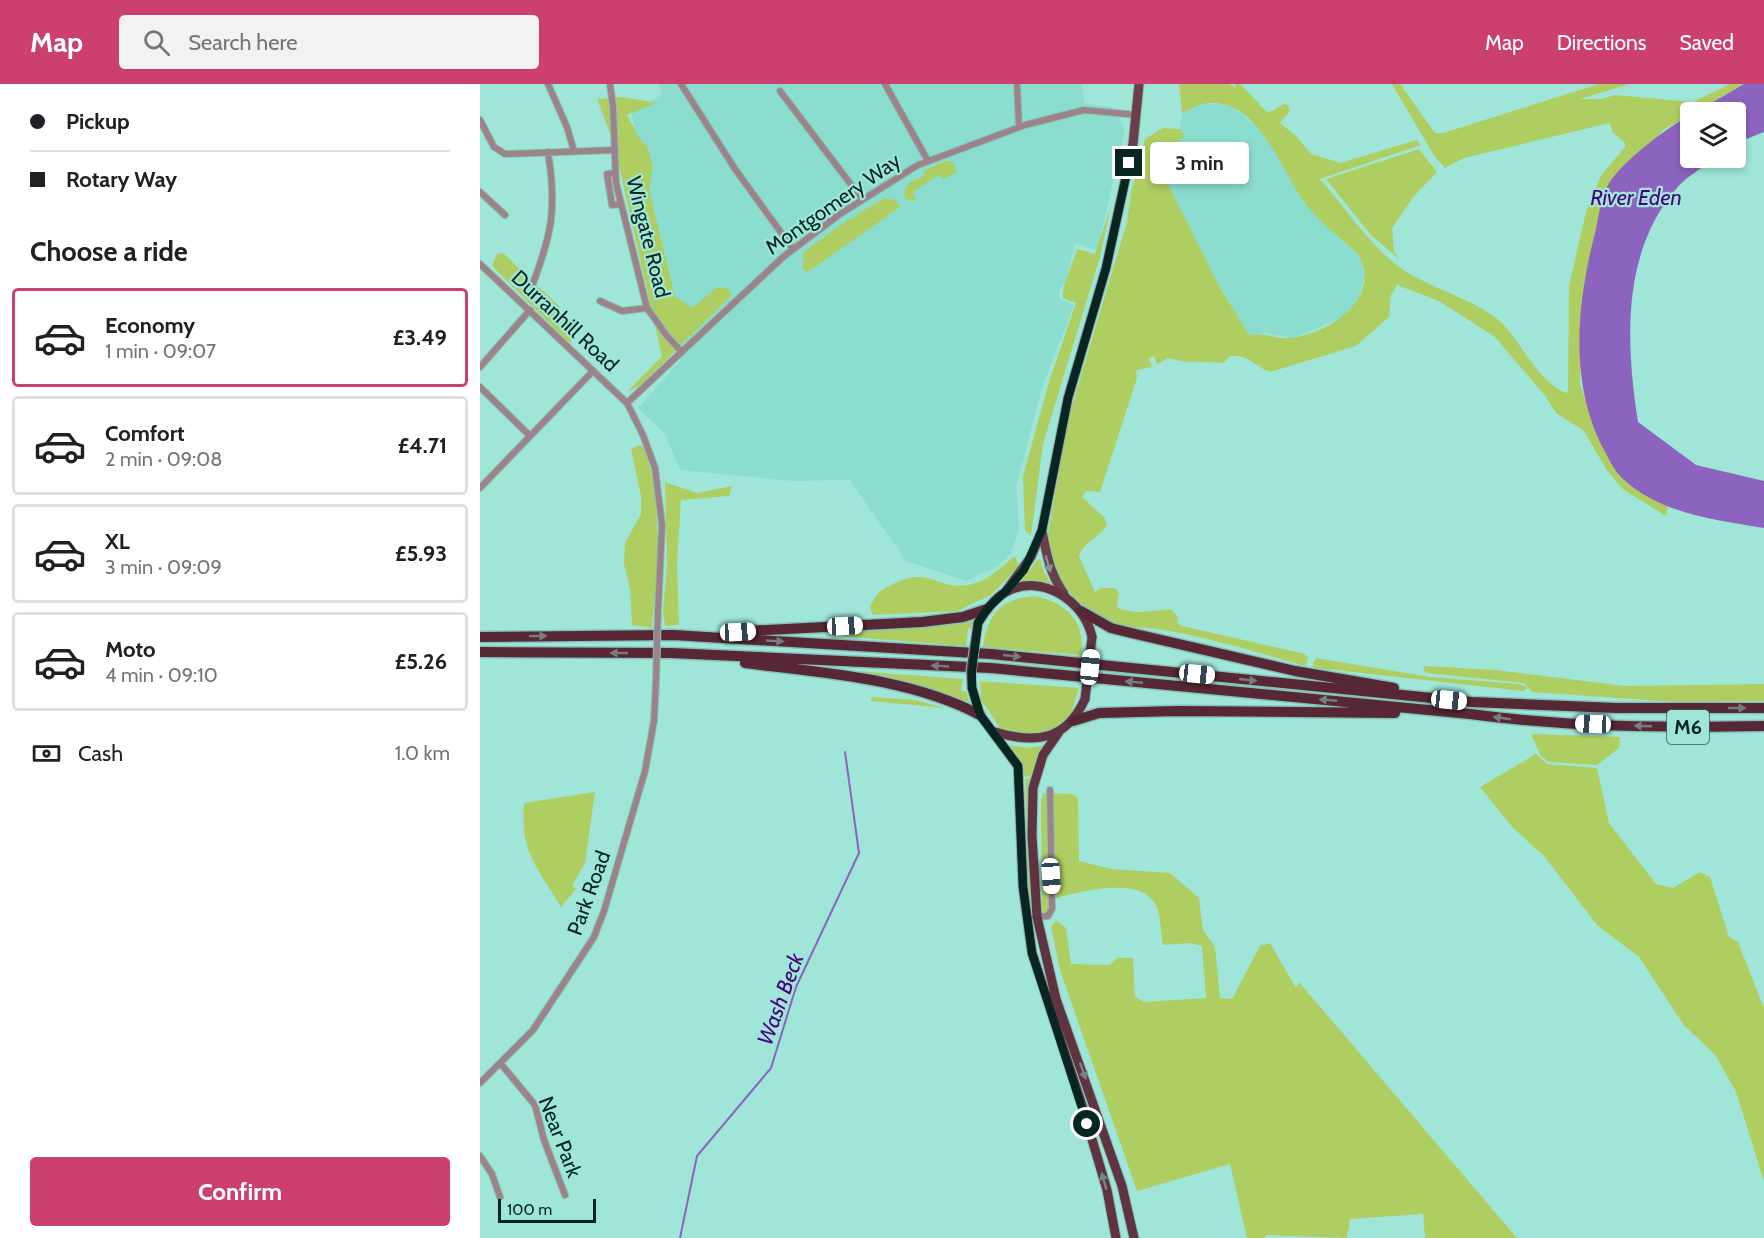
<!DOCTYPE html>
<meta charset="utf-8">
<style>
:root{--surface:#fff;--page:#f2f2f2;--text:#202124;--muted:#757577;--line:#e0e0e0;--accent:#cb3f71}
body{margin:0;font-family:Cabin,sans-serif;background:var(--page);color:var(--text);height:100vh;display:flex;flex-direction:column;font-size:22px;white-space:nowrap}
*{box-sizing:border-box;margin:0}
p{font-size:20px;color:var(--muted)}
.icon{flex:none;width:33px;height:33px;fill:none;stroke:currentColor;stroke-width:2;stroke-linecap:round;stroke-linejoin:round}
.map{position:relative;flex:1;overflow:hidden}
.panel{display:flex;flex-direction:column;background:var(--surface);width:480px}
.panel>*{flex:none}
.banner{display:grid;align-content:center;height:132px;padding:0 30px;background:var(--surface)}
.buttons{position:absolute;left:1200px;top:18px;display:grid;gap:12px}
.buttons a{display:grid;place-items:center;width:66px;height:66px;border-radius:6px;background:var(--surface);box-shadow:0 3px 9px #0003;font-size:30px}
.scale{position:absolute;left:18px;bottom:15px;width:98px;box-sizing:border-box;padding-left:6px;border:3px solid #072621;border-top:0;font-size:16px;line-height:21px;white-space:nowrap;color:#072621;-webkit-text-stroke:4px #9fe6d9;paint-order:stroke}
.end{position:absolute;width:27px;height:27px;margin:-14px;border:8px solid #072621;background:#fff;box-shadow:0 0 0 3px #fff}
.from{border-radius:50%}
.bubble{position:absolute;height:42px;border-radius:6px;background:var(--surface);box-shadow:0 3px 9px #0003;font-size:20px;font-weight:700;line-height:42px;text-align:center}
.car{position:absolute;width:18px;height:36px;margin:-18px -9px;border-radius:8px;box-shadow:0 0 4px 2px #0007;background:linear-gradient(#fff 24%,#345 0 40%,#fff 0 76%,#345 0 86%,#fff 0)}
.banner b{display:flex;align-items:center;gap:21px;height:57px;font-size:22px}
.banner b+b{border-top:2px solid var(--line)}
.banner i{width:15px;height:15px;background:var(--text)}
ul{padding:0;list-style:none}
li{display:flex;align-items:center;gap:18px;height:99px;margin:0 12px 9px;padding:0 18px;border:3px solid var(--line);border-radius:6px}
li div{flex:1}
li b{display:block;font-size:22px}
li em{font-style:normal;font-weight:700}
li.current{border-color:var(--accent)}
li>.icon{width:54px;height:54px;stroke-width:1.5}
h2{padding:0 30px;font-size:27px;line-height:72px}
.pay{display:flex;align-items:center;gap:15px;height:66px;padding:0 30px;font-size:22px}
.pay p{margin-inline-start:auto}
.action{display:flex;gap:12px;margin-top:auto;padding:12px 30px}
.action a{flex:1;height:69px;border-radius:6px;background:var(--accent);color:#fff;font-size:24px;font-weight:700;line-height:69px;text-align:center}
header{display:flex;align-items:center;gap:36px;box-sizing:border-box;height:84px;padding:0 30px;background:var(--accent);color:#fff}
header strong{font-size:28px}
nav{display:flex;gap:33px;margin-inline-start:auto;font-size:21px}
.search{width:420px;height:54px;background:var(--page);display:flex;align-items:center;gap:15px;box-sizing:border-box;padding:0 21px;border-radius:6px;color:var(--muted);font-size:22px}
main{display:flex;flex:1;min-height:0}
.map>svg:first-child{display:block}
.built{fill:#8bddcf}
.green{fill:#afce61}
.water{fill:#8c64bf}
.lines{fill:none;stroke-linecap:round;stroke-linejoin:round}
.stream{stroke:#8c64bf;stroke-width:2}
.minor-casing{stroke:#84c3b8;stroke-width:8}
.primary-casing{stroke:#84c3b8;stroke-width:11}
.trunk-casing{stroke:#84c3b8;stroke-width:11}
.motorway-casing{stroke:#84c3b8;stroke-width:13}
.minor{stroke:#9d8389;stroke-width:6}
.primary{stroke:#6a3f4b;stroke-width:9}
.trunk{stroke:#603340;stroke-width:9}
.motorway{stroke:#572735;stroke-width:10}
.minor-bridge-casing{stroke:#84c3b8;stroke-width:8;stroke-linecap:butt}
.trunk-bridge-casing{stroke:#84c3b8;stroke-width:11;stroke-linecap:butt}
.minor-bridge{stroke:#9d8389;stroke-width:6}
.trunk-bridge{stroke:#603340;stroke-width:9}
.oneway{fill:#849292}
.oneway2{fill:#777d7f}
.oneway3{fill:#7c8485}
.route{stroke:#072621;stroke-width:8}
.labels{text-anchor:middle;stroke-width:4.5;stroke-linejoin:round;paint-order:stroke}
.shield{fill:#9fe6d9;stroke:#356058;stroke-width:1.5}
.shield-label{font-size:20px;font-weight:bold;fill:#072621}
.street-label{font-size:21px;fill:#072621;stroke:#9fe6d9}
.water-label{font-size:22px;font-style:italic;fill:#49047c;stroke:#9fe6d9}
</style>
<header>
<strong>Map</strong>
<div class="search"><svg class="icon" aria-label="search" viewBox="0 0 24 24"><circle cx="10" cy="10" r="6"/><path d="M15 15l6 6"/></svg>Search here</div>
<nav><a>Map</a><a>Directions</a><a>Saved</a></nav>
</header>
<main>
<section class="panel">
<div class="banner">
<b><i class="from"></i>Pickup</b>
<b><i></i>Rotary Way</b>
</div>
<h2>Choose a ride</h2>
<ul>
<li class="current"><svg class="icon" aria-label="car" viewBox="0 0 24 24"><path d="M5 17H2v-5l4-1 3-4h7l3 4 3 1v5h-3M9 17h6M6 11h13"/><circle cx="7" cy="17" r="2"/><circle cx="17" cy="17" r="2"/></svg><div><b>Economy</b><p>1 min · 09:07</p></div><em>£3.49</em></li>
<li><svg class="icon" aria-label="car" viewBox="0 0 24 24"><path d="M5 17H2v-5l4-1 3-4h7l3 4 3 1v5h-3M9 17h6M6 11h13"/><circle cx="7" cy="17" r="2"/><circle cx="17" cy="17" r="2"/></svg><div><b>Comfort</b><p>2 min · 09:08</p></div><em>£4.71</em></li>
<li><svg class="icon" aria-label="car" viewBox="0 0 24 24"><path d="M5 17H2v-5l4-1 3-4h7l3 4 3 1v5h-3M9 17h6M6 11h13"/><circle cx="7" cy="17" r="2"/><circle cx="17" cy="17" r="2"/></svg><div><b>XL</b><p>3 min · 09:09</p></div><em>£5.93</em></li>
<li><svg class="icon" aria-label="car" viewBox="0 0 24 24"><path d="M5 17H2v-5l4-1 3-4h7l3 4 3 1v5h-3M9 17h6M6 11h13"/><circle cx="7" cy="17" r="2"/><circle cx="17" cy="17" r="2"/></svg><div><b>Moto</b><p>4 min · 09:10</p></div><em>£5.26</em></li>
</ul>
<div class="pay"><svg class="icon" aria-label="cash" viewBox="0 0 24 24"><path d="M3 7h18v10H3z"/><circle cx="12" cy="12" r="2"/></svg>Cash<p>1.0 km</p></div>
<div class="action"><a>Confirm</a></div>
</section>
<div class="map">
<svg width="1284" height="1154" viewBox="0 0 1284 1154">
<rect width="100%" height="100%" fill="#9fe6d9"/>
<!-- built -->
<path class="built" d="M178 0H602L604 19 632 23 645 45 617 167 595 159 586 196 579 207 580 215 594 221 562 304 536 403 539 445 531 469 517 483 486 497 426 477 370 396 313 397 200 386 185 350 158 324 200 277 167 136 152 29 183 10Z
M723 20H740L753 23 786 51 823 118 878 170 882 177 884 192 881 206 873 225 862 234 812 254 784 249 770 251 763 244 687 104 682 87 701 75 694 60 704 52 700 45 702 29Z"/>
<!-- green -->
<path class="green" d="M699 0H749L756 4 755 0H760L788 29 804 20 808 21 810 27 800 39 816 52 831 70 861 79 936 56 941 61 840 95C864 122 890 161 919 183 949 205 999 216 1023 240 1041 259 1062 303 1088 309L1089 202 1106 128 1121 92 1145 63V59L1133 49 1130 39 984 74 965 84 955 73 912 0H920L955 49H963L1119 0H1149L1100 15H1121L1135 11 1213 18 1250 0H1264L1183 46 1168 63 1153 74 1123 115 1104 200 1100 300 1117 352 1143 395 1160 408 1188 421 1186 432 1144 406 1128 388 1104 347 1076 329 1066 313 1015 253 959 217 917 201 911 211 909 233 876 262 790 288C774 282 768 270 750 272L744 279C726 277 705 280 688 274L677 280 674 272 669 274 672 283 656 286 657 294 620 408 606 407 602 413 624 433 627 440C621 453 603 458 599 472L615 508 621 504H635L639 509 637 523C654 532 673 526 691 525L698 533 697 539 702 542 825 570 828 573 826 582C791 573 671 535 643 545L605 526 581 499 566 462 587 339 647 138 651 108 665 55 683 44 700 45 705 52 694 60 701 75 682 87 683 91 742 207 769 251C788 248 796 256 811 254 850 249 903 214 878 170 860 153 836 136 822 115 800 83 775 9 723 20 716 22 709 26 702 29Z
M142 13 177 19 147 31 160 55 168 64 173 82 169 106 195 212 212 224 236 204H247L252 211 161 301 147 308 182 272 134 60 117 15Z
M939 65 957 88 934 112 912 144 914 167 919 175 891 151 846 95Z
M465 77H472L477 88 463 95 459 91 433 108 436 117 425 115C422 100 433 97 445 91L443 87Z
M404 114 415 116 420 123 328 188 323 185V169L363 139Z
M631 122 620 173 563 360 551 452 545 446 543 392 569 298 596 219 583 214C582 199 593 180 597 165L615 170Z
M23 169 78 221 95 254 89 259 12 182 17 170Z
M160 361 165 365C183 422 178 485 172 544L152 541 150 505 144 480 145 459 161 430V412L151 365Z
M185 398 217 409 252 402 249 412 201 416 197 479 199 541 185 542 183 529 187 480Z
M535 472 539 483 511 511 477 527 393 531 390 524C394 512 400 506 411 501 451 481 453 506 488 501 507 498 521 483 535 472Z
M558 475H560L564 488 574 504 538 500Z
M556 512C587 520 606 537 601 571L503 563C508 529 521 514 556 512Z
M497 532 491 545 488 544 486 562 345 551 482 539Z
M836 574 950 593 1040 600 1048 604 1043 607 837 584 832 583Z
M944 582 1016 586 1145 602 1284 600V617L1196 618 1052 608 1044 599 947 589 943 586Z
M336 584 483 595 481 607 487 608 490 622C445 596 387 593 336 584Z
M500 597 599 604 589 636 558 654 522 647 501 616Z
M391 613 435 616 465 624 391 617Z
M1051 650 1140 653 1139 664 1117 681 1069 678 1061 672Z
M530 661 547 664 567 661 553 692 545 693Z
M1056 670 1067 680 1117 684 1129 739 1176 800 1193 804 1220 788 1230 793 1249 853 1258 858 1284 924V1097L1256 1008 1236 972 1203 940 1159 873 1117 841 1064 772 1034 745 1000 703Z
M552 694V821L548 822 545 695Z
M115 708 105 779 92 802 96 805 81 823C57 782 40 769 44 719Z
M564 709 593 710 598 714 599 777 631 785 690 789 719 814 723 846 735 863 740 914 752 915 780 862 790 859 816 904 819 898 1037 1154H945L943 1130 870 1135 867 1154 786 1151 785 1154H767L750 1080 657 1107 580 886 571 843 576 836 586 844 591 880 630 881 637 874H653L655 913 664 918 726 914 722 862 710 859 683 861C681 849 681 835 677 824 665 790 601 808 576 814L569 828 562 829 561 716Z"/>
<!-- water -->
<path class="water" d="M1264 0H1284V48L1256 59V28H1216Z
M1210 31V74H1236C1223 83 1206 93 1196 105 1141 169 1146 260 1158 338L1216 381 1284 397V444C1236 436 1182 430 1144 396 1135 388 1130 377 1124 366 1088 298 1097 217 1116 145 1119 131 1121 113 1128 101 1141 78 1188 43 1210 31Z"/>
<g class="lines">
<!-- stream -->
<path class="stream" d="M200 1154 217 1072 291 984 316 903 379 769 365 668"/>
<!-- minor casing -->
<g class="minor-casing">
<path id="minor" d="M68 0 87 43 94 67
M130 0 133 22 136 99 167 224 187 252 201 267
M201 0 255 85 313 165
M405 0 448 77
M537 0 539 43
M300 7 382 115
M0 36 14 63 25 70 135 66
M135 89 127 90 132 121 141 120
M0 108 25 131
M0 180 147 319 163 351 175 384 182 441 178 527
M52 202C72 150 77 124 68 68
M120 217 142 227 167 224
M0 283 50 226
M0 303 49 351
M147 319 303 173 360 130 438 81 545 41 604 26 657 31
M0 404 113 287
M555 833 568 832 572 825 570 706
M21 980 55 1021 64 1056 85 1111
M0 999 53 946 114 853 124 827 165 687 174 637 176 597
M0 1072 12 1090 20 1113"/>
</g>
<!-- primary casing -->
<g class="primary-casing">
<path id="primary" d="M562 448C568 475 569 487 584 510
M526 507 551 473 562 446 588 314 626 184 653 60 659 0"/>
</g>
<!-- trunk casing -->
<g class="trunk-casing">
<path id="trunk" d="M498 539C505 528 514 514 526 508 562 488 605 518 612 553
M492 604 500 631 538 682 543 803 552 869 601 1018 627 1106 636 1154
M515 648C555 660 586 657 605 615
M579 648 563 671 553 704 552 752 557 833 576 915 642 1102 654 1154"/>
</g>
<!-- motorway casing -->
<g class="motorway-casing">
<path id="motorway" d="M601 527 631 544 647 548 815 587 914 604
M247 548 442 538 483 533 507 525
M0 553 193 551 511 570 992 618 1136 624H1284
M0 568 191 569 511 584 990 630C1087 643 1186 644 1284 642
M265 579C343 589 430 594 500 631
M593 637 619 629 697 627 915 629"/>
</g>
<!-- minor -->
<use href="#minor" class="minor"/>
<!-- primary -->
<use href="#primary" class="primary"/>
<!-- trunk -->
<use href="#trunk" class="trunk"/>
<!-- motorway -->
<use href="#motorway" class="motorway"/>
<!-- minor-bridge casing -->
<g class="minor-bridge-casing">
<path id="minor-bridge" d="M176 597 178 527"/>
</g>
<!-- trunk-bridge casing -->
<g class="trunk-bridge-casing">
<path id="trunk-bridge" d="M492 604 491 587 498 539
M605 615 612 553"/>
</g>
<!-- minor-bridge -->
<use href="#minor-bridge" class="minor-bridge"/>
<!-- trunk-bridge -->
<use href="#trunk-bridge" class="trunk-bridge"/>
</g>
<!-- one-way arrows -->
<defs><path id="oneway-solid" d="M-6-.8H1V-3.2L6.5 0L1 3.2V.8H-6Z" transform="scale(1.5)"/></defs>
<use class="oneway" href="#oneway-solid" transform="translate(568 480) rotate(74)"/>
<g class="oneway2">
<use href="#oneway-solid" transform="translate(58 552) rotate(-1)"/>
<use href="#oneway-solid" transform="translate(295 557) rotate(3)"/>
<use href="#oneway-solid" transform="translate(139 569) rotate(-180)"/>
<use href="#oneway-solid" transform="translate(532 572) rotate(6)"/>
<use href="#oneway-solid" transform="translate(460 582) rotate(-177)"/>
<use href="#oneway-solid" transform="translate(768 596) rotate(6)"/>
<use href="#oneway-solid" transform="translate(654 598) rotate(-175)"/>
<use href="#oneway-solid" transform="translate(848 616) rotate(-175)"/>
<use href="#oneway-solid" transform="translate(1257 624)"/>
<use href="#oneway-solid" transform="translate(1022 634) rotate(-172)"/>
<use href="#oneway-solid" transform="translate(1163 642) rotate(-178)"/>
</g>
<g class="oneway3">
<use href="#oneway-solid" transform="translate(603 987) rotate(70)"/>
<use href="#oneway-solid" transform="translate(624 1097) rotate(-106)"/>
</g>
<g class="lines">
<!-- route -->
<path class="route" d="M607 1040 552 869 543 803 538 682 500 631 492 604V588L498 539 507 525 526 507 544 486 562 446 588 314 626 184 649 79"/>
</g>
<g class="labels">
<!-- shield labels -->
<rect class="shield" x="1187" y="626" width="42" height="34" rx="4.5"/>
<g class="shield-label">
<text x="1208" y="650">M6</text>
</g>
<!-- street labels -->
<g class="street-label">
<text transform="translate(353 120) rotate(-35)" y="7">Montgomery Way</text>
<text transform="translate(168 153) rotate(76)" y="7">Wingate Road</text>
<text transform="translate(85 237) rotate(43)" y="7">Durranhill Road</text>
<text transform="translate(109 809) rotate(-70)" y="7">Park Road</text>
<text transform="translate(80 1053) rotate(69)" y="7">Near Park</text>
</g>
<!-- water labels -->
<g class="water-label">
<text x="1156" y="121">River Eden</text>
<text transform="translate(300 915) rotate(-70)" y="8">Wash Beck</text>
</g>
</g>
</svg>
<div class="buttons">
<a><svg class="icon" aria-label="layers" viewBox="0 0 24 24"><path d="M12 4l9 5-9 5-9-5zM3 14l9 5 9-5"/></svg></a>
</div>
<div class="scale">100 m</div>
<i class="end from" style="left:607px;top:1040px"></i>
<i class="end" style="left:649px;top:79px"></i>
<div class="bubble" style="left:670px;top:58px;width:99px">3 min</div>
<i class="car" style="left:365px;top:542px;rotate:87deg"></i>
<i class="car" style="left:258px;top:548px;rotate:87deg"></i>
<i class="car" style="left:610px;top:583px;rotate:6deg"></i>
<i class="car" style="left:717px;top:590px;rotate:96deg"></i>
<i class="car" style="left:969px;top:616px;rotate:96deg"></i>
<i class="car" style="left:1113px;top:640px;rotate:272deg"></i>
<i class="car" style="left:571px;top:792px;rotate:176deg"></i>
</div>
</main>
